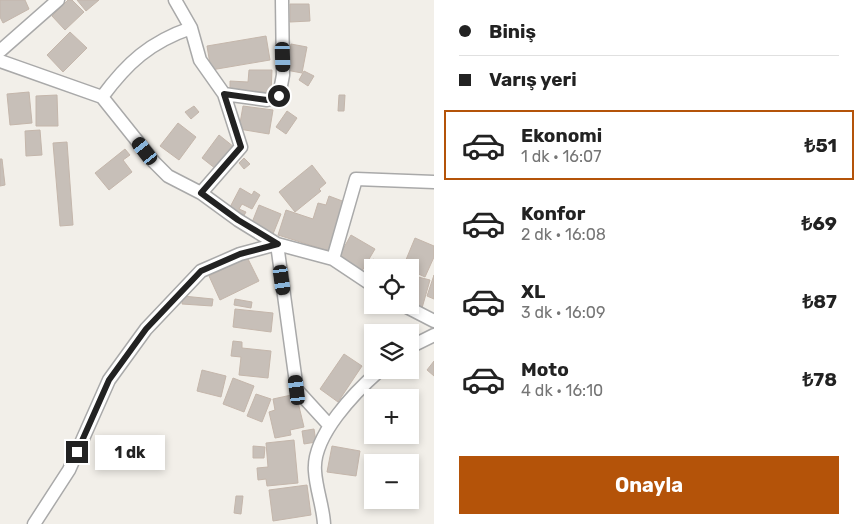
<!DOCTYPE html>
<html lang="tr">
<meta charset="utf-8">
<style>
:root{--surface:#fff;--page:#f2f2f2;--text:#222;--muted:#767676;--line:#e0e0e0;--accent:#b45309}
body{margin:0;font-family:Rubik,sans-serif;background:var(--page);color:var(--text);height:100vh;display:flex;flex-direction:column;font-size:19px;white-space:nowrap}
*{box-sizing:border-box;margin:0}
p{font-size:16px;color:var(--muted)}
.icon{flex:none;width:28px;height:28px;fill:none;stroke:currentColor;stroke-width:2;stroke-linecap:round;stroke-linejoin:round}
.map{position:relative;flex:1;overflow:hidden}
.panel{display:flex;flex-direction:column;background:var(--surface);width:430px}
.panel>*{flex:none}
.top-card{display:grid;align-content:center;height:110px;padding:0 25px;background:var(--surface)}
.controls{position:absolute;left:364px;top:259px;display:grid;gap:10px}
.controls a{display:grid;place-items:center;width:55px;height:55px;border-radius:0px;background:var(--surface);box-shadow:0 2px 8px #0003;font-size:25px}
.end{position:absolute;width:22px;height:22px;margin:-11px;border:6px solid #222;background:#fff;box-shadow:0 0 0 2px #fff}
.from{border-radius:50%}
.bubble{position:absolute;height:35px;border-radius:0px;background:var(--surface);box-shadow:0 2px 8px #0003;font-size:16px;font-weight:700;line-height:35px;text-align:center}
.car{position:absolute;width:15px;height:30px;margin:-15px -8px;border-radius:6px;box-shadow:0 0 4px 1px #0007;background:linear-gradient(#222 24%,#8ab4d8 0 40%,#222 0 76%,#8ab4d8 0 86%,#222 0)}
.top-card b{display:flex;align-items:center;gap:18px;height:48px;font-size:19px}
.top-card b+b{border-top:1px solid var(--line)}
.top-card i{width:12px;height:12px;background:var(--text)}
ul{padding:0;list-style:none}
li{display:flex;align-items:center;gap:15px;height:70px;margin:0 10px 8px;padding:0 15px;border:2px solid transparent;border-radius:0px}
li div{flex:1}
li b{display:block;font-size:19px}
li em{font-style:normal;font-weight:700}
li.on{border-color:var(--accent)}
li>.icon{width:45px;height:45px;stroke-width:1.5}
.action{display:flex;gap:10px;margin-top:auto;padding:10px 25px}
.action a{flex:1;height:58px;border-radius:0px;background:var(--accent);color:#fff;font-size:20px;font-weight:700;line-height:58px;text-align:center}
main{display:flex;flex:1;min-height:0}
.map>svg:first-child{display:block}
.building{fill:#c7bfb8;stroke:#c4b6ab}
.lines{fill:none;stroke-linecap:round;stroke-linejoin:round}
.street-casing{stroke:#a9a9a9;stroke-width:15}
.street{stroke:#fff;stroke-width:12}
.route{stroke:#222;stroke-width:6}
</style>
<main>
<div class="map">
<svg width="434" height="524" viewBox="0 0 434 524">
<rect width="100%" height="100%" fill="#f2efe9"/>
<!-- building -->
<path class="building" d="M0 0H25L29 9 3 23 0 17Z
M68 0H72L84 12 65 30 52 16Z
M77 0H99L86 11Z
M290 4H309L310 21 290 22Z
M70 32 87 48 63 72 47 55Z
M266 36 270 60 211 70 207 46Z
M291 44 307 47 302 73 286 70Z
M249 70H272L271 93 230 89V81L248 82Z
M304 71 314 76 308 86 299 80Z
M29 92 32 123 10 125 7 94Z
M57 95 58 126H36V96Z
M339 95H345L344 111H338Z
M194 106 199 112 191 119 185 112Z
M243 106 273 110 269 134 239 129Z
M287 111 297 118 286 134 276 127Z
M178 123 196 137 179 160 160 146Z
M40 130 42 155 26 156 25 131Z
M219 135 234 147 216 169 202 158Z
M67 142 73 225 60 226 53 143Z
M125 149 130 155 123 160 132 172 109 190 95 173Z
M244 158 250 164 244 169 239 163Z
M0 159H2L5 185 0 186Z
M312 165 326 183 319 189 321 191 295 212 279 192Z
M240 188 252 195 254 191 260 195 252 209 242 204 239 209 246 212 242 219 228 211Z
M329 196 345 202 329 251 278 235 286 210 313 219 318 203 326 205Z
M259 205 281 214 273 234 251 225Z
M351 235 375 249 362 271 338 258Z
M415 238 434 246V257L425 277 410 270V268L403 267Z
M247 257 259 281 220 300 209 276Z
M373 259 388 268H372V281L364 276Z
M434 275V299L427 296Z
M414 276 430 280 422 308 410 304V289Z
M183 296 213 299 212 306 182 304Z
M235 299 252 302 251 308 234 305Z
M235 309 273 313 271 332 233 327Z
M233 341 242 342V348L271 351 268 378 239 375 241 357 231 356Z
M344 354 362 366 338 402 320 389Z
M434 361V376L427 370Z
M202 370 226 376 221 397 197 391Z
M233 378 254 386 244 412 223 404Z
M256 394 271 399 262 422 247 416Z
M296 394 304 427 290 430 291 435 275 438 269 412 275 410 273 399Z
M314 429 316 442 304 444 302 431Z
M294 440 298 483 267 486 266 479 258 480 257 468 268 467 266 443Z
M253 446 265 447 264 458H253Z
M332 446 360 451 356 476 327 472Z
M307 485 311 515 273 521 269 490Z
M236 496H243L241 514 234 513Z"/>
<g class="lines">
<!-- street casing -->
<g class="street-casing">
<path id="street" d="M175 0 191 28 200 60 224 94 241 147 201 193
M0 51 58 0
M0 61 102 97 154 162 168 176 201 193 238 220 277 244 333 259 372 285
M224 94 267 100 279 96 283 75 282 0
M102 97C127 63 150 42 191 28
M333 259 356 179 434 182
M403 305 434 321
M410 347 434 335
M34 524 69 470 109 380 146 329 201 271 240 254 277 244 297 390 329 425
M324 524C323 506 316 489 315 471 312 436 355 392 380 370"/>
</g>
<!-- street -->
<use href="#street" class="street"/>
</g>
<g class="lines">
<!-- route -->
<path class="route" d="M77 452 109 380 146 329 201 271 240 254 278 244 238 220 201 193 241 147 224 94 267 100 279 96"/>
</g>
</svg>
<div class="controls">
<a><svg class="icon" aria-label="locate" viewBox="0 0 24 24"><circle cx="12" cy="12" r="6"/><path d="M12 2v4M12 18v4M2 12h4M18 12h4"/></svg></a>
<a><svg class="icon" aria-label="layers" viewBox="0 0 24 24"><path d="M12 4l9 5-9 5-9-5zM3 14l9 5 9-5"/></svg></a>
<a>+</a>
<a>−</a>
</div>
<i class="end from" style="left:279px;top:96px"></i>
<i class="end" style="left:77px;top:452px"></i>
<div class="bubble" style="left:95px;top:435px;width:70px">1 dk</div>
<i class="car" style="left:283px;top:57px;rotate:178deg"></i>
<i class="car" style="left:145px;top:151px;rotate:322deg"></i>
<i class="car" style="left:282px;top:280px;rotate:172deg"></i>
<i class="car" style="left:297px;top:390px;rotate:353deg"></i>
</div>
<section class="panel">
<div class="top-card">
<b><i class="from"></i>Biniş</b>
<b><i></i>Varış yeri</b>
</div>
<ul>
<li class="on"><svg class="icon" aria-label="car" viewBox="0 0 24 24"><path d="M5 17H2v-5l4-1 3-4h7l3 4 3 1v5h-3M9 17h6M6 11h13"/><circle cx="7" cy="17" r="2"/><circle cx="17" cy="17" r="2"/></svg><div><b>Ekonomi</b><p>1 dk · 16:07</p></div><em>₺51</em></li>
<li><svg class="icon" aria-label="car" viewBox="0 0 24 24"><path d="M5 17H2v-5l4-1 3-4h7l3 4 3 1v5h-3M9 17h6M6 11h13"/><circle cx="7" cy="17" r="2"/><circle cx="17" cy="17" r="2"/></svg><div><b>Konfor</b><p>2 dk · 16:08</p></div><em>₺69</em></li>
<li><svg class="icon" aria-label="car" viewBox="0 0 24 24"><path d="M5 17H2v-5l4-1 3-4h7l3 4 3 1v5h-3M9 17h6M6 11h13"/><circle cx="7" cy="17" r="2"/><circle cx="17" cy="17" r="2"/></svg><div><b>XL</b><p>3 dk · 16:09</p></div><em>₺87</em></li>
<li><svg class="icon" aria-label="car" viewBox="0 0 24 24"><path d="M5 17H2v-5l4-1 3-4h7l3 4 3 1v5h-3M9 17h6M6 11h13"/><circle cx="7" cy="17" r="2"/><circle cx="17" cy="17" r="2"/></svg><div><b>Moto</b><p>4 dk · 16:10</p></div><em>₺78</em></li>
</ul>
<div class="action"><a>Onayla</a></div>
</section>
</main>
